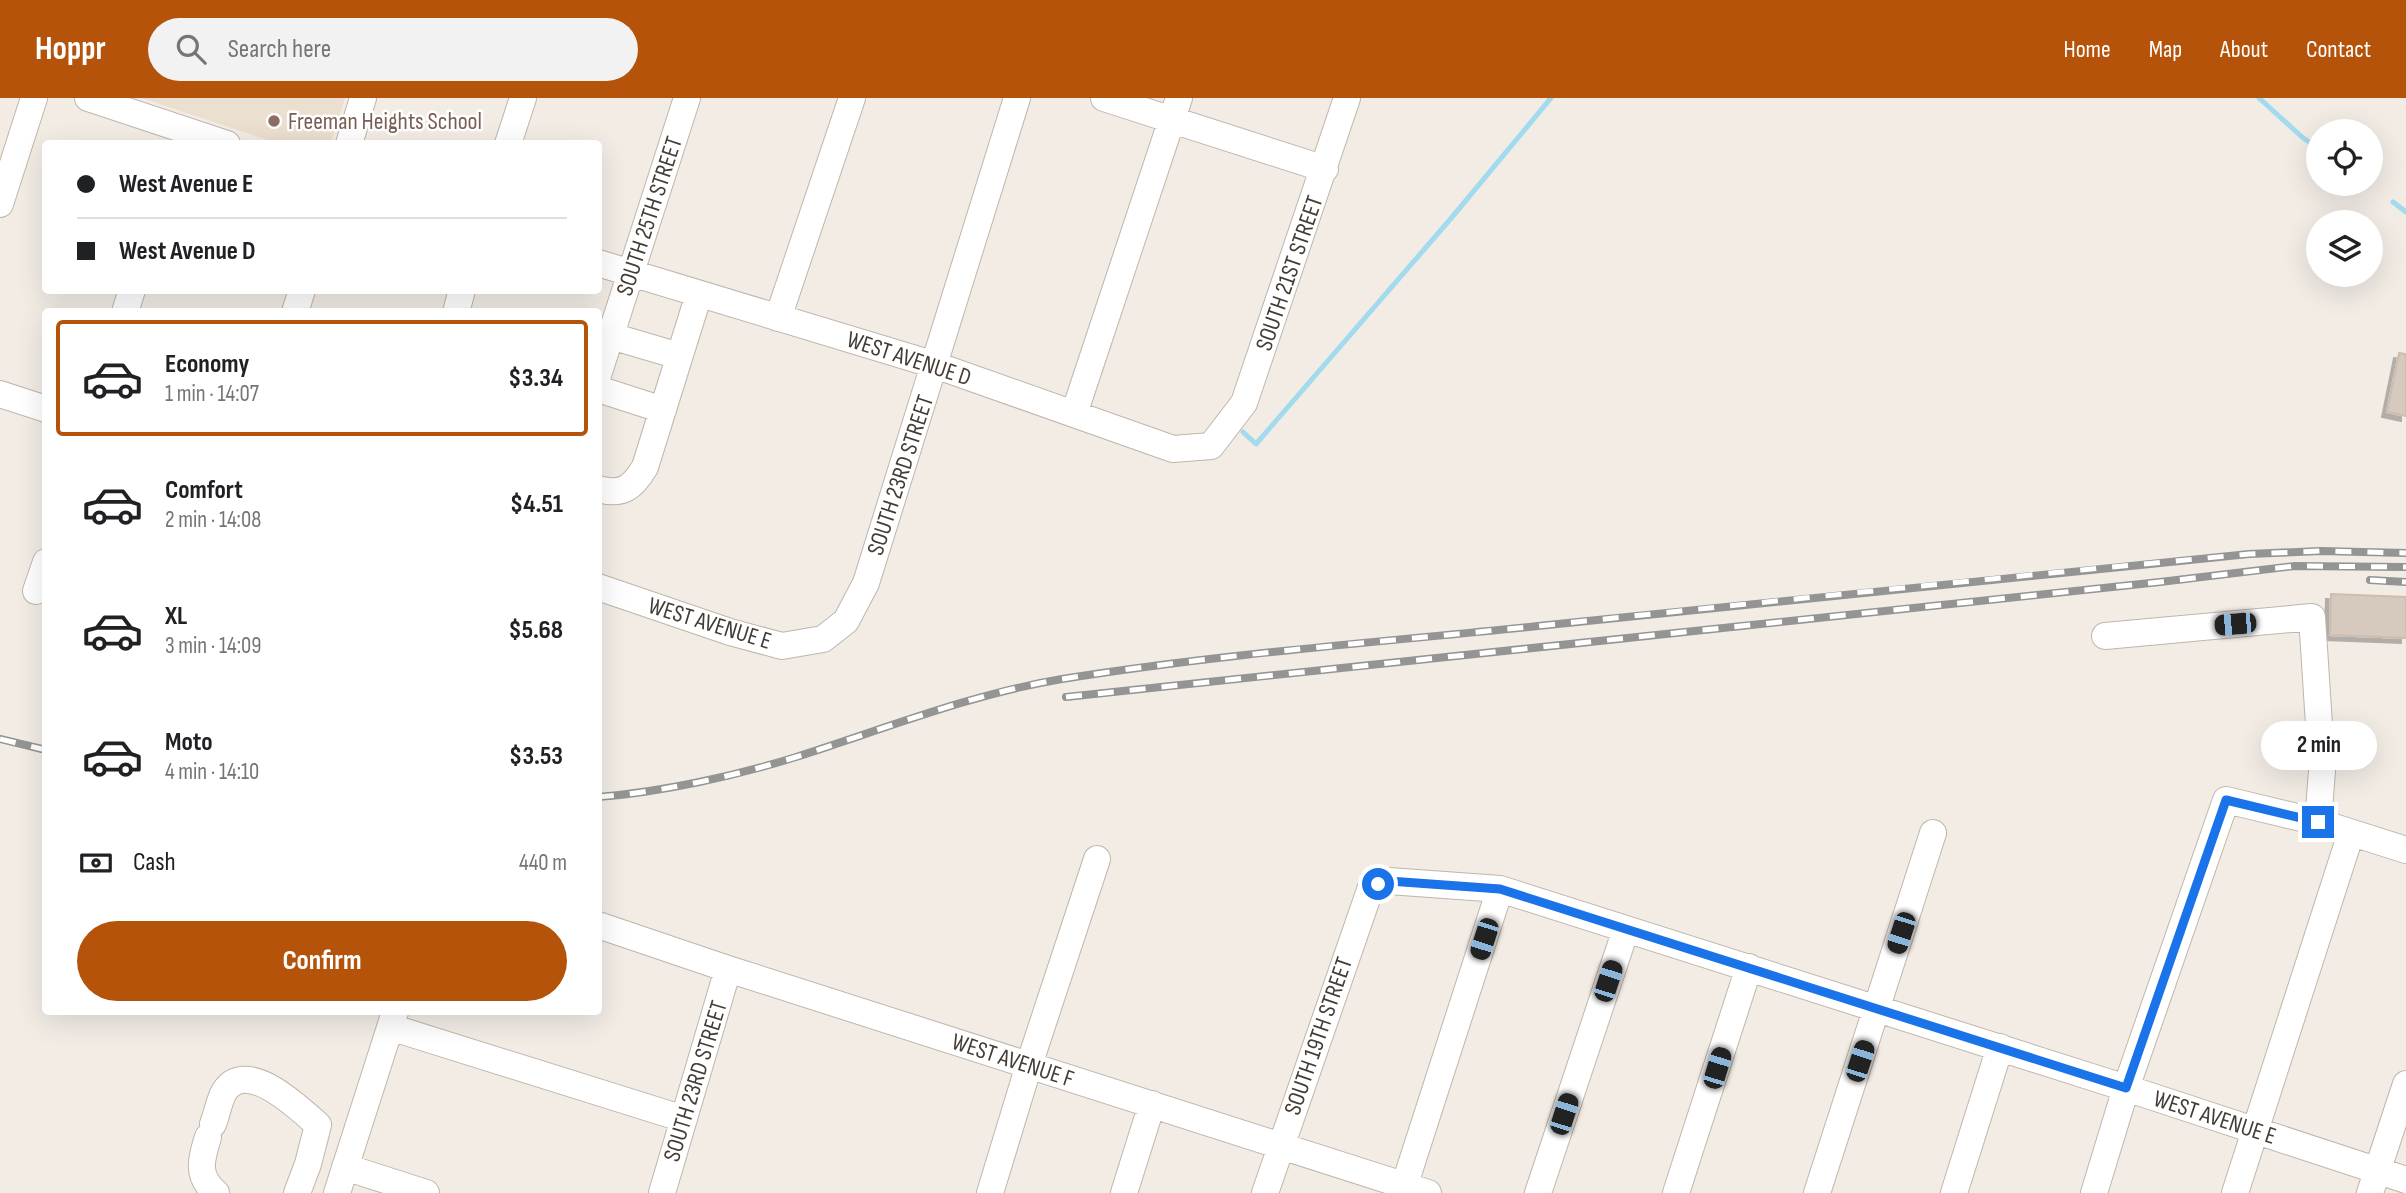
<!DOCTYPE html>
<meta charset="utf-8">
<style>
:root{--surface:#fff;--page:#f2f2f2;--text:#202124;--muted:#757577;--line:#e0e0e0;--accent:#b45309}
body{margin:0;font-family:"Sofia Sans Condensed",sans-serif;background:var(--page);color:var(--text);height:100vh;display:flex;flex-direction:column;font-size:26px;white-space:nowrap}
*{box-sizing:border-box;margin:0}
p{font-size:23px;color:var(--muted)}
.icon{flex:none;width:38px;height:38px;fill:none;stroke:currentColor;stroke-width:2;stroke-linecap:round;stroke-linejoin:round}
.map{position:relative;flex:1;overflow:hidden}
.side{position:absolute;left:42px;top:210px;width:560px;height:707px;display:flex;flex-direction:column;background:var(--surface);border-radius:7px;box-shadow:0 7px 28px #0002}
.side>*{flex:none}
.guide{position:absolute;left:42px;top:42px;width:560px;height:154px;border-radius:7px;box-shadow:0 7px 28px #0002;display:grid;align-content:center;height:154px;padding:0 35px;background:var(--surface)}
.buttons{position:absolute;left:2306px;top:21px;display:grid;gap:14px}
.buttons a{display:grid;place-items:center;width:77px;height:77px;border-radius:50%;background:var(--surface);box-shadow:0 7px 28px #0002;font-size:35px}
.end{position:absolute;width:32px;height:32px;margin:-16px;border:9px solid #1a73e8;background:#fff;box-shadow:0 0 0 4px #fff}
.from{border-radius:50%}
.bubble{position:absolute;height:49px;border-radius:24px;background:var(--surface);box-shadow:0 7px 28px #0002;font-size:23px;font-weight:700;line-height:49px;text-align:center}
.car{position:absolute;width:21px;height:42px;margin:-21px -10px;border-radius:9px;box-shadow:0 0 5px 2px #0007;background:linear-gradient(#222 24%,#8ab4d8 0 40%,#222 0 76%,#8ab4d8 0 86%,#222 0)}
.guide b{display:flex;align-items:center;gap:24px;height:66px;font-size:26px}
.guide b+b{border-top:2px solid var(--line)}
.guide i{width:18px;height:18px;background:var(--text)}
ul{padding:12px 0 0;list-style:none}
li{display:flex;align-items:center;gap:21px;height:116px;margin:0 14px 10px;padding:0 21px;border:4px solid transparent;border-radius:7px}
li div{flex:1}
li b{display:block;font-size:26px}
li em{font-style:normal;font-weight:700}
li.active{border-color:var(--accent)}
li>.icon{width:63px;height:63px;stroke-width:1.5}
.pay{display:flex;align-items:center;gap:18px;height:77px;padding:0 35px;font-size:26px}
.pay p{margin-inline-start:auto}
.primary-button{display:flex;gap:14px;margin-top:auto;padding:14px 35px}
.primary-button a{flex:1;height:80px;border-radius:42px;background:var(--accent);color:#fff;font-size:28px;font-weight:700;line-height:80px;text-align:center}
header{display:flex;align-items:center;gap:42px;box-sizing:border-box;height:98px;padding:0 35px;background:var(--accent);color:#fff}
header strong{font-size:33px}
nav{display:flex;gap:38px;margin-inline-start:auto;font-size:24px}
.search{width:490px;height:63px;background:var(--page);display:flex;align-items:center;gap:18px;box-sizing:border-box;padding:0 24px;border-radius:38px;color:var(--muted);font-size:26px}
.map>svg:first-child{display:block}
.education{fill:#ebdfcf}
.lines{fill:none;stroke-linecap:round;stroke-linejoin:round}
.stream{stroke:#a2daee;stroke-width:5}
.building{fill:#d6c9bd;stroke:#cebdae;stroke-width:2;filter:url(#shadow)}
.minor-casing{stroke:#c0b5ab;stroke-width:28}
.minor{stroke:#fff;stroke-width:26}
.rail-casing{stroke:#949494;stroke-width:8}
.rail{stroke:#fff;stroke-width:5;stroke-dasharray:16;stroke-linecap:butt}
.route{stroke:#1a73e8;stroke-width:9}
.education-dot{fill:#8d6e63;stroke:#fff;stroke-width:2.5}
.labels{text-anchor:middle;stroke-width:5;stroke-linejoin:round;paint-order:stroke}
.education-label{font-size:24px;fill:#785e54;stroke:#fff;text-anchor:start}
.street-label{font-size:24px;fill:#443c35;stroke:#fff}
</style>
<header>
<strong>Hoppr</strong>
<div class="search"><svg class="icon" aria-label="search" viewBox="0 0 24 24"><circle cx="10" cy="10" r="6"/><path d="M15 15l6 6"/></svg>Search here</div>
<nav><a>Home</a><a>Map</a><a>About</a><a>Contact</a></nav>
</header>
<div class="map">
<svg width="2406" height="1095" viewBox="0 0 2406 1095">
<defs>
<filter id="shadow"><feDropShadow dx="-5" dy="5" stdDeviation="0" flood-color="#0004"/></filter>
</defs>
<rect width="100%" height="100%" fill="#f2ece5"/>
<!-- education -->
<path class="education" d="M141 0H345L331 45 280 46Z"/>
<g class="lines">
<!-- stream -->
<path class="stream" d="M2259 0 2302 39 2319 51
M2393 104 2406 114
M1243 334 1256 346 1453 118 1551 0"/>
</g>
<!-- building -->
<path class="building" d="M2399 255 2406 256V318L2387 314Z
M2331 496 2406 499V540L2330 537Z"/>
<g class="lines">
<!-- minor casing -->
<g class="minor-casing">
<path id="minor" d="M88 0 227 46
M1104 0 1325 71
M349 46 363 0
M508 46 523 0
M0 106 34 0
M598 165 935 267 1173 351 1211 348 1244 305 1347 0
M125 214 132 192
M295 214 302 192
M456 214 462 192
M778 220 852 0
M611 238 679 258
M598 277 687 0
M598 291 663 312
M0 296 46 311
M1074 316 1179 0
M598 391C623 398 633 389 645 369L699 196
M598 489 730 534 782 548 823 541 846 523 866 485 1017 0
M36 493 46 464
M2105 538 2312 519 2322 673 2318 724
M598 827 728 871 1428 1095
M390 929 684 1021
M213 1026C217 1016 219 1003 224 994 246 958 300 1011 318 1027L308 1066 297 1095
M208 1039C201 1062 196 1078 216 1095
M345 1069 426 1095
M337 1095 395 914
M662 1095 728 871
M990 1095 1029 967 1097 761
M1124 1095 1152 1006
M1265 1095 1370 792 1389 783 1500 791 2126 990 2406 1082
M1402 1095 1500 791
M1538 1095 1626 831
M1676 1095 1749 869
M1817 1095 1933 735
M1954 1095 2000 949
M2094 1095 2126 990 2226 702 2318 724 2406 752
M2235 1095 2351 735
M2370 1095 2406 986"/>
</g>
<!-- minor -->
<use href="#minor" class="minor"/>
<!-- rail casing -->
<g class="rail-casing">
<path id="rail" d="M2370 482 2406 484
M1066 599 2160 484 2295 468 2406 469
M0 641 46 652
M598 699C662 694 735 678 796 659 884 631 971 596 1062 581 1220 556 1380 544 1538 528 1775 503 2012 478 2249 456L2321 453 2406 455"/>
</g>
<!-- rail -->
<use href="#rail" class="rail"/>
</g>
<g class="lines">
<!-- route -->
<path class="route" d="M1378 786 1389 783 1500 791 2126 990 2226 702 2318 724"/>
</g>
<!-- markers -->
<circle class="education-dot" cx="274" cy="23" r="7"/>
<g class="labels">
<!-- education labels -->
<g class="education-label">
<text x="288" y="31">Freeman Heights School</text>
</g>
<!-- street labels -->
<g class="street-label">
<text transform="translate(649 118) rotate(-72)" y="8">SOUTH 25TH STREET</text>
<text transform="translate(1289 175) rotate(-71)" y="8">SOUTH 21ST STREET</text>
<text transform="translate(909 260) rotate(18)" y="8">WEST AVENUE D</text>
<text transform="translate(900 377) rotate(-72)" y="8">SOUTH 23RD STREET</text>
<text transform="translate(710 525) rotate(17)" y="8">WEST AVENUE E</text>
<text transform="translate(1318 938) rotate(-71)" y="8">SOUTH 19TH STREET</text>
<text transform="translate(1013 962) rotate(18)" y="8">WEST AVENUE F</text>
<text transform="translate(695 983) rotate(-73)" y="8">SOUTH 23RD STREET</text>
<text transform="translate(2215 1019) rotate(18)" y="8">WEST AVENUE E</text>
</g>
</g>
</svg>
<div class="buttons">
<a><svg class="icon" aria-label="locate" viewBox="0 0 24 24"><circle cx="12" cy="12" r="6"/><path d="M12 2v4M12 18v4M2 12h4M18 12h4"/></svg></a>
<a><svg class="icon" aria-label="layers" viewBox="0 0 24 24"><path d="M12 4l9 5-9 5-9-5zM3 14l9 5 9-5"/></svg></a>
</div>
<i class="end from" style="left:1378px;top:786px"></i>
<i class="end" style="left:2318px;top:724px"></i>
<div class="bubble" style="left:2261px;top:623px;width:116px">2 min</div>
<i class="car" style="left:2235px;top:526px;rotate:265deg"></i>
<i class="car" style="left:1901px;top:835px;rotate:198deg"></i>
<i class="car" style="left:1484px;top:841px;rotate:198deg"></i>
<i class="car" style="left:1608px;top:883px;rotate:18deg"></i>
<i class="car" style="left:1860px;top:963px;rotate:18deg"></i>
<i class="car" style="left:1717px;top:970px;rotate:17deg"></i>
<i class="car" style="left:1564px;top:1016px;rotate:18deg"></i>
<div class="guide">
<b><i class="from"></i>West Avenue E</b>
<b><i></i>West Avenue D</b>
</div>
<section class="side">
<ul>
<li class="active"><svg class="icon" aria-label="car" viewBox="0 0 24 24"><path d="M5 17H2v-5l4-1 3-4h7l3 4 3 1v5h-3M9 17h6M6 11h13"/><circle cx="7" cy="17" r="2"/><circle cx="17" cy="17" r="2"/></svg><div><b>Economy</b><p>1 min · 14:07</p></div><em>$3.34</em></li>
<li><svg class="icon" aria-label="car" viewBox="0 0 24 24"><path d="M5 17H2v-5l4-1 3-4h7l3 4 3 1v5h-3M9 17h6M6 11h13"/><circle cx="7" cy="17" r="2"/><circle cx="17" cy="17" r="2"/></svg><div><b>Comfort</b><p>2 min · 14:08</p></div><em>$4.51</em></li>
<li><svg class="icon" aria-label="car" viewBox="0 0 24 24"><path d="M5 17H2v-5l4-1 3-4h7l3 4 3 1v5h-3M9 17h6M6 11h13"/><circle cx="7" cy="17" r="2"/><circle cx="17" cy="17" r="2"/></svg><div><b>XL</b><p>3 min · 14:09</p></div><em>$5.68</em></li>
<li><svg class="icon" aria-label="car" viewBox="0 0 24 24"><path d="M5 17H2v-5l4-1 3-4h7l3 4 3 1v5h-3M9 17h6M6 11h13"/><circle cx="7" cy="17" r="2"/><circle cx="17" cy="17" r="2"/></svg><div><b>Moto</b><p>4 min · 14:10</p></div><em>$3.53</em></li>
</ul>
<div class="pay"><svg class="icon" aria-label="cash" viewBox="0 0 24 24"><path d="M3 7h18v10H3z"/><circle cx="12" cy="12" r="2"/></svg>Cash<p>440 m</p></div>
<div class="primary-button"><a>Confirm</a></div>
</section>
</div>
